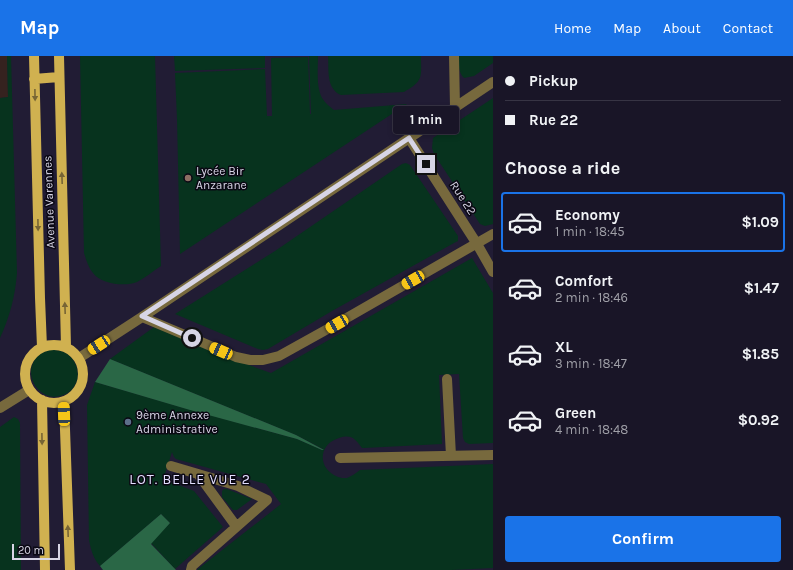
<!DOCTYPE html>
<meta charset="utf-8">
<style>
:root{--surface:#191527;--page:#262233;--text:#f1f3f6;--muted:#9f9fa7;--line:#373444;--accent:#1a73e8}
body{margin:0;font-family:Karla,sans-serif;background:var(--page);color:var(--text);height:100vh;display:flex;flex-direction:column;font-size:15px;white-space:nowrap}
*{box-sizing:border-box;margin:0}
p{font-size:13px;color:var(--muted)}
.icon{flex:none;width:22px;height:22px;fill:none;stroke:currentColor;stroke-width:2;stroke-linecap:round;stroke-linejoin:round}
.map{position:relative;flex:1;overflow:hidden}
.sheet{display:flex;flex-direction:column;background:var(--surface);width:300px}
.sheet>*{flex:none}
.top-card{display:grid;align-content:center;height:88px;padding:0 12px;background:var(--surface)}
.scale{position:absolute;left:12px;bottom:10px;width:48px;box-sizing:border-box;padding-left:4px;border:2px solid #d7d5e5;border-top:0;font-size:11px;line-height:14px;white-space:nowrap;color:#d7d5e5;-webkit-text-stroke:3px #0a0813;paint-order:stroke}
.end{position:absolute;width:18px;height:18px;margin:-9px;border:5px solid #d7d5e5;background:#111;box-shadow:0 0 0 2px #111}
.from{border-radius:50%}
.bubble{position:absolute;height:28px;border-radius:4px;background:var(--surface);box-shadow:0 2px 6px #0003,0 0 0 1px var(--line);font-size:13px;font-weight:700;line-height:28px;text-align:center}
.car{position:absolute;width:12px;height:24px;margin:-12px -6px;border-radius:5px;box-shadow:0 0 3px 1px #0007;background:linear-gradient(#f5c518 24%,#345 0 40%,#f5c518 0 76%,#345 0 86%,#f5c518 0)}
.top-card b{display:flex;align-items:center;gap:14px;height:38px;font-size:15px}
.top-card b+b{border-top:1px solid var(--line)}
.top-card i{width:10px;height:10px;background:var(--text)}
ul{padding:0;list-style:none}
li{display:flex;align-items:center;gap:12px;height:60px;margin:0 8px 6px;padding:0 4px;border:2px solid transparent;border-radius:4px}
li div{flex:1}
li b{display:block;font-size:15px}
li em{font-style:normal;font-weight:700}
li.current{border-color:var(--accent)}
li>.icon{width:36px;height:36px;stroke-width:1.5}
h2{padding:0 12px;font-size:18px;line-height:48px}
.primary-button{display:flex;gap:8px;margin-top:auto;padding:8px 12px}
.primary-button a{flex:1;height:46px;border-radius:4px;background:var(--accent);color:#fff;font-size:16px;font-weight:700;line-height:46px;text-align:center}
header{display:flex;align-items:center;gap:24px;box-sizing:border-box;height:56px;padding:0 20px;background:var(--accent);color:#fff}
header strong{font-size:19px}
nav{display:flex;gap:22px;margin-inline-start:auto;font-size:14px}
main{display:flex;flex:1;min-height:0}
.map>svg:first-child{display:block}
.education{fill:#35221f}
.green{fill:#07331e}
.forest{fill:#2a6746}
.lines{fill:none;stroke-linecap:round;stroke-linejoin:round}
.minor{stroke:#77693d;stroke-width:10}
.major{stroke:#d0b150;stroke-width:10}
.oneway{fill:#776535}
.route{stroke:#d7d5e5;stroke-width:5}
.education-dot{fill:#8d6e63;stroke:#0a0813;stroke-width:1.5}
.service-dot{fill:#5c6f8a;stroke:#0a0813;stroke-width:1.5}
.labels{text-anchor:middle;stroke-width:3;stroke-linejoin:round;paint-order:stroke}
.poi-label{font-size:12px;fill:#d7d5e5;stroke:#0a0813;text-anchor:start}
.street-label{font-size:12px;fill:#d7d5e5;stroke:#0a0813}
.quarter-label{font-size:14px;letter-spacing:1px;fill:#e2defe;stroke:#0a0813}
</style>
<header>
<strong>Map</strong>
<nav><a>Home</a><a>Map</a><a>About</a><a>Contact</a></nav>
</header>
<main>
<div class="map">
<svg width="493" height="514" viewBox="0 0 493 514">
<rect width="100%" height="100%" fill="#211c34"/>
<!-- education -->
<path class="education" d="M0 0H7L8 41 0 42Z"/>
<!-- green -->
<path class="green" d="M7 0H11L17 217C15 241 10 260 0 282V42L8 41Z
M80 0H155L161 210C153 215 145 222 137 226 125 231 101 228 93 217 88 211 86 203 84 197Z
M174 0H265V12L175 15Z
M309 0H318C318 13 316 30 322 42 325 47 330 51 334 54L407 48 180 198 177 63 175 17 265 13 267 60H272L271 2 308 1 310 58H311Z
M328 0H421C421 21 424 25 404 36L341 39C326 33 329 14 328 0Z
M458 0H493V7L474 20 464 22C458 16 459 8 458 0Z
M493 42V168L485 170 480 168 434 98 432 92 433 82Z
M406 107 410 109 458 180V185L454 187 332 255 268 293 263 294 258 293 175 258 275 195 402 108Z
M472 202 493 237V387L469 388 465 386 463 382 459 318 439 319 442 388 364 392H362C355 383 352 378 339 382 318 388 317 413 338 421 341 422 343 422 347 422 352 420 356 417 360 414L493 408V512L452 514H197L198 513 281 448 266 428 176 403 174 401 172 396 164 421 165 424 194 435 223 471 175 513 151 487 170 467 161 458 100 510C93 502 91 494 89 484L87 349 95 326 184 352 297 383 322 394 323 393 296 379 110 303 154 271 232 303 271 317Z
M49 294C54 294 59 294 64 296 75 301 81 316 76 327 72 335 68 338 60 340 41 345 24 322 34 305 37 299 43 296 49 294Z
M14 361 18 363 20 367 21 514H0V371Z
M224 433H227L252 443 237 454H233L222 441V435Z"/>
<!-- forest -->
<path class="forest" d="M110 303 296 379 324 394H322L297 383 190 354 95 326Z
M161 458 170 467 151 488 176 514H103L100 510Z"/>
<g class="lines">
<!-- minor -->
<path class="minor" d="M454 0 455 51
M409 82 477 188 493 216
M142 261 493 26
M79 302 142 261 192 282 236 301 250 304H263L279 300 324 275 493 178
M447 323 451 400
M0 352 29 334
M340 402 493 399
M171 410 198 418 236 470
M191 514 192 510 267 444 238 430 198 418"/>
<!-- major -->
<path class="major" d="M34 0 40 242 42 291
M59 0 66 291
M34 23 59 21
M25 318a29 29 0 1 1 58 0a29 29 0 1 1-58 0Z
M42 344 45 514
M64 345 70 514"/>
</g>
<!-- one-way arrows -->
<defs><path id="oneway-solid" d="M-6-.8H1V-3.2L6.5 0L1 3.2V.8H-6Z"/></defs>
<g class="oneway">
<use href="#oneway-solid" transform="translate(35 39) rotate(89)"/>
<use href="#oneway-solid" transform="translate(62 122) rotate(-92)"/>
<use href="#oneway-solid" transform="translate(38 169) rotate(89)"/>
<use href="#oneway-solid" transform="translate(65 252) rotate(-92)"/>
<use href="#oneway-solid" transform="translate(42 383) rotate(89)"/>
<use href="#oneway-solid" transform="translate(68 475) rotate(-92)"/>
</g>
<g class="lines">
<!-- route -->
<path class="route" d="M192 282 142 260 409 82 426 108"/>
</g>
<!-- markers -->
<circle class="education-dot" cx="188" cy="122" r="4"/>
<circle class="service-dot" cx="128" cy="366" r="4"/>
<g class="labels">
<!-- poi labels -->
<g class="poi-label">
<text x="196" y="119">Lycée Bir<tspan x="196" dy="14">Anzarane</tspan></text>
<text x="136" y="363">9ème Annexe<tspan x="136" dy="14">Administrative</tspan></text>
</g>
<!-- street labels -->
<g class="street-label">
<text transform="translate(463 142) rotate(57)" y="4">Rue 22</text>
<text transform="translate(49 146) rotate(-92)" y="4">Avenue Varennes</text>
</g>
<!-- quarter labels -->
<g class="quarter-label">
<text x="190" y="428">LOT. BELLE VUE 2</text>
</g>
</g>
</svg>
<div class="scale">20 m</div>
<i class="end from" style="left:192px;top:282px"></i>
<i class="end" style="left:426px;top:108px"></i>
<div class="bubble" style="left:393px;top:50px;width:66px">1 min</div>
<i class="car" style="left:413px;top:224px;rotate:240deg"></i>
<i class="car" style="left:337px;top:268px;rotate:240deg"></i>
<i class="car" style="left:99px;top:289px;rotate:237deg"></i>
<i class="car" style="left:221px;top:295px;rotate:294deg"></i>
<i class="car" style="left:64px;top:358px;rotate:358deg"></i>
</div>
<section class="sheet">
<div class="top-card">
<b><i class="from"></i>Pickup</b>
<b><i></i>Rue 22</b>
</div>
<h2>Choose a ride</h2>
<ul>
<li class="current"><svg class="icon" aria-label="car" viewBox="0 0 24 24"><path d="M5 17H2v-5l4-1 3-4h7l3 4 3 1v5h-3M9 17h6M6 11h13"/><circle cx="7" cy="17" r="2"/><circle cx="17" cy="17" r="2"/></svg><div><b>Economy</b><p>1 min · 18:45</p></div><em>$1.09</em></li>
<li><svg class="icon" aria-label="car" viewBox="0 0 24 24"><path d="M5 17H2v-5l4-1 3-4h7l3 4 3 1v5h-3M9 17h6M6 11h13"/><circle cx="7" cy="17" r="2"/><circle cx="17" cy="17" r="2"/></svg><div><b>Comfort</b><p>2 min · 18:46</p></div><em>$1.47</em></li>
<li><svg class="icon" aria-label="car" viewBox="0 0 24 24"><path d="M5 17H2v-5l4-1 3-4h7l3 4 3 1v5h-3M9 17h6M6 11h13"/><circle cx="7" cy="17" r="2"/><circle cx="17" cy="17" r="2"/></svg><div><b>XL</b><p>3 min · 18:47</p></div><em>$1.85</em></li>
<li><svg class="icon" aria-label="car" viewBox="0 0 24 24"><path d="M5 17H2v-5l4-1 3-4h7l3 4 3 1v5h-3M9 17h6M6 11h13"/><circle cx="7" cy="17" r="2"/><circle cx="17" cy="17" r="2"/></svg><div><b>Green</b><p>4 min · 18:48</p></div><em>$0.92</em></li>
</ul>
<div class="primary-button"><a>Confirm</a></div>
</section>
</main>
